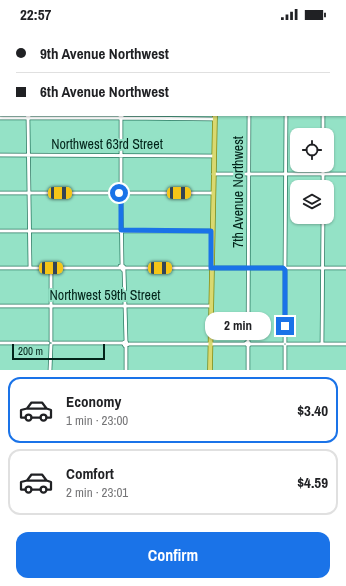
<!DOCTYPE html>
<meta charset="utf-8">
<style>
:root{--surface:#fff;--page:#f6f6f6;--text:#202124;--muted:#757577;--line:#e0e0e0;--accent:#1a73e8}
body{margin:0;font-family:"Archivo Narrow",sans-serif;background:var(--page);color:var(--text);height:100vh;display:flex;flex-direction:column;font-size:15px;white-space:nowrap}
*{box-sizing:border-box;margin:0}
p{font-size:13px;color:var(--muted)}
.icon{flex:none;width:22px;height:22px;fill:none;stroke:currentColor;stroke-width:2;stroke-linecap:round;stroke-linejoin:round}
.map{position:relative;height:342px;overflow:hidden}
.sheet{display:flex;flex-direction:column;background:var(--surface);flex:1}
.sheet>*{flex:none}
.guide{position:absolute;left:0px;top:0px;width:346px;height:88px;box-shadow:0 1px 3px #0004;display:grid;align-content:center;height:88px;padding:0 16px;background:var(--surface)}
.tools{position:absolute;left:290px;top:100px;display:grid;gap:8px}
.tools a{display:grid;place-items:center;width:44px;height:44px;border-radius:8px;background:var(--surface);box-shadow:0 1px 3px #0004;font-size:20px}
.scale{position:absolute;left:12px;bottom:10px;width:93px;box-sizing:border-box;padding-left:4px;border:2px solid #02241a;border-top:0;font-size:11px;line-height:14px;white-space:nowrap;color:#02241a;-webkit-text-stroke:3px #94e2c6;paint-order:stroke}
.end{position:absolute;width:18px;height:18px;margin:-9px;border:5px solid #1a73e8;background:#fff;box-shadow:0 0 0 2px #fff}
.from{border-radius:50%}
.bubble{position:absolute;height:28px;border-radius:12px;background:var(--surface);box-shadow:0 1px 3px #0004;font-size:13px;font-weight:800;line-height:28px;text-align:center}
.car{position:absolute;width:12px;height:24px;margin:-12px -6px;border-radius:5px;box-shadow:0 0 3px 1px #0007;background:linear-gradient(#f5c518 24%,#345 0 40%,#f5c518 0 76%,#345 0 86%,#f5c518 0)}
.guide b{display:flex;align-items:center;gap:14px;height:38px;font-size:15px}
.guide b+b{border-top:1px solid var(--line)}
.guide i{width:10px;height:10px;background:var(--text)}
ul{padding:7px 0 0;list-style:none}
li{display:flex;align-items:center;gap:12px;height:66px;margin:0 8px 6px;padding:0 8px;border:2px solid var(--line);border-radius:12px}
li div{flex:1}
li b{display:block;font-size:15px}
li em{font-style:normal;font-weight:800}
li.selected{border-color:var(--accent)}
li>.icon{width:36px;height:36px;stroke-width:1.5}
.action{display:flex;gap:8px;margin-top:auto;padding:8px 16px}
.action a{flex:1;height:46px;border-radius:12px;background:var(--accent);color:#fff;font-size:16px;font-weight:800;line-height:46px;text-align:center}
.status{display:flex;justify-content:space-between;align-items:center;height:28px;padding:0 20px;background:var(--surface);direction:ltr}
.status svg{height:11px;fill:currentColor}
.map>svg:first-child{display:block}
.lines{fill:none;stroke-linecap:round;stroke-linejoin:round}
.minor-casing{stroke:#297961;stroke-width:4.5}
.major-casing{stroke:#7e8914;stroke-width:5.5}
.minor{stroke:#fff;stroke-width:3}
.major{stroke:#d9d970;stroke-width:4}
.route{stroke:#1a73e8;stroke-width:5}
.labels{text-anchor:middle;stroke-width:4;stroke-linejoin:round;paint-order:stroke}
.street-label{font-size:14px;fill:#02241a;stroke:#94e2c6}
</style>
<div class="status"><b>22:57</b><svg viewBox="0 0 49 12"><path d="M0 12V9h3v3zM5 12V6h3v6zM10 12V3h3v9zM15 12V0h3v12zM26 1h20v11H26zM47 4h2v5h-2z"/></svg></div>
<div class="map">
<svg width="346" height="342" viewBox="0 0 346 342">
<rect width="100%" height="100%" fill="#94e2c6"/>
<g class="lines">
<!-- minor casing -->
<g class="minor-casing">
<path id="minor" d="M9 0V1
M47 0V1
M84 0V1
M122 0V1
M159 0V1
M196 0V1
M232 0V1
M268 0V1
M303 0V1
M338 0V1
M0 53H1
M345 53H346
M0 90H27L28 91 30 90 28 88 27 90
M30 90H119
M123 90 121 88 119 90 121 91 123 90 215 91
M28 91 30 240
M323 107V87
M0 127 214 128
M213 146H346
M323 159V137
M121 163V91
M0 165H119
M123 165H212
M121 167 122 237
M0 203H211
M285 238 286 87
M0 240H120
M125 240 123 238H120L123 242 125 240H283
M287 240H346
M124 242 126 313
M0 278H210
M51 313V240
M248 314 249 87
M285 314V243
M0 315H48
M53 315H123
M127 316 126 313 123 315 125 318 129 316H246
M250 316 248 314 246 315 248 318 250 316H283
M287 316H346
M322 316 323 189
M50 342 51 317
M126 342V318
M248 342V318
M285 342V318"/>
</g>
<!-- major casing -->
<g class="major-casing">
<path id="major" d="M214 0V1
M217 0V1
M210 342 215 87"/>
</g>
<!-- minor -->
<use href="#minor" class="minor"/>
<!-- major -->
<use href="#major" class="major"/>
</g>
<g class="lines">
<!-- route -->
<path class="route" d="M119 165 121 167V202L211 203V240H283L285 242V298"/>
</g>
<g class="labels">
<!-- street labels -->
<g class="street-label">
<text x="107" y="121">Northwest 63rd Street</text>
<text transform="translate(238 164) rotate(-90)" y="5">7th Avenue Northwest</text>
<text x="105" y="272">Northwest 59th Street</text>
</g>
</g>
</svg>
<div class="tools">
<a><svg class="icon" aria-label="locate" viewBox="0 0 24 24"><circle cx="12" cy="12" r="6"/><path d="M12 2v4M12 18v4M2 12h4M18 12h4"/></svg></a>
<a><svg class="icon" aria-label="layers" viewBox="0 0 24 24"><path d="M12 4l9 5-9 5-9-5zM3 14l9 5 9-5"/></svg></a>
</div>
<div class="scale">200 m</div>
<i class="end from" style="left:119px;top:165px"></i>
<i class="end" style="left:285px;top:298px"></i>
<div class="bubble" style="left:205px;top:284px;width:66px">2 min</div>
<i class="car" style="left:60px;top:165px;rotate:90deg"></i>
<i class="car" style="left:179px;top:165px;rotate:90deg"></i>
<i class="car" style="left:51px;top:240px;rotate:90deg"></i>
<i class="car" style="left:160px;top:240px;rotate:90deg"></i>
<div class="guide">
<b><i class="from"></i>9th Avenue Northwest</b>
<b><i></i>6th Avenue Northwest</b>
</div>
</div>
<section class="sheet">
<ul>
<li class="selected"><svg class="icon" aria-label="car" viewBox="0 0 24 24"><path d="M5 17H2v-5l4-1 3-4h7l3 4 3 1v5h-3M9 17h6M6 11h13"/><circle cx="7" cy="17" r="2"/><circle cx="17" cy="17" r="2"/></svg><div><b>Economy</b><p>1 min · 23:00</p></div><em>$3.40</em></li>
<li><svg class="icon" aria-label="car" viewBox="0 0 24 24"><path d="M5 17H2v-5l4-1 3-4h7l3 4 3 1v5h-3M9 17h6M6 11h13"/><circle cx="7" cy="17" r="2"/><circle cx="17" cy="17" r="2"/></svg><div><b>Comfort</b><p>2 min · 23:01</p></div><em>$4.59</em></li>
</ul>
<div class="action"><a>Confirm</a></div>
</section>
